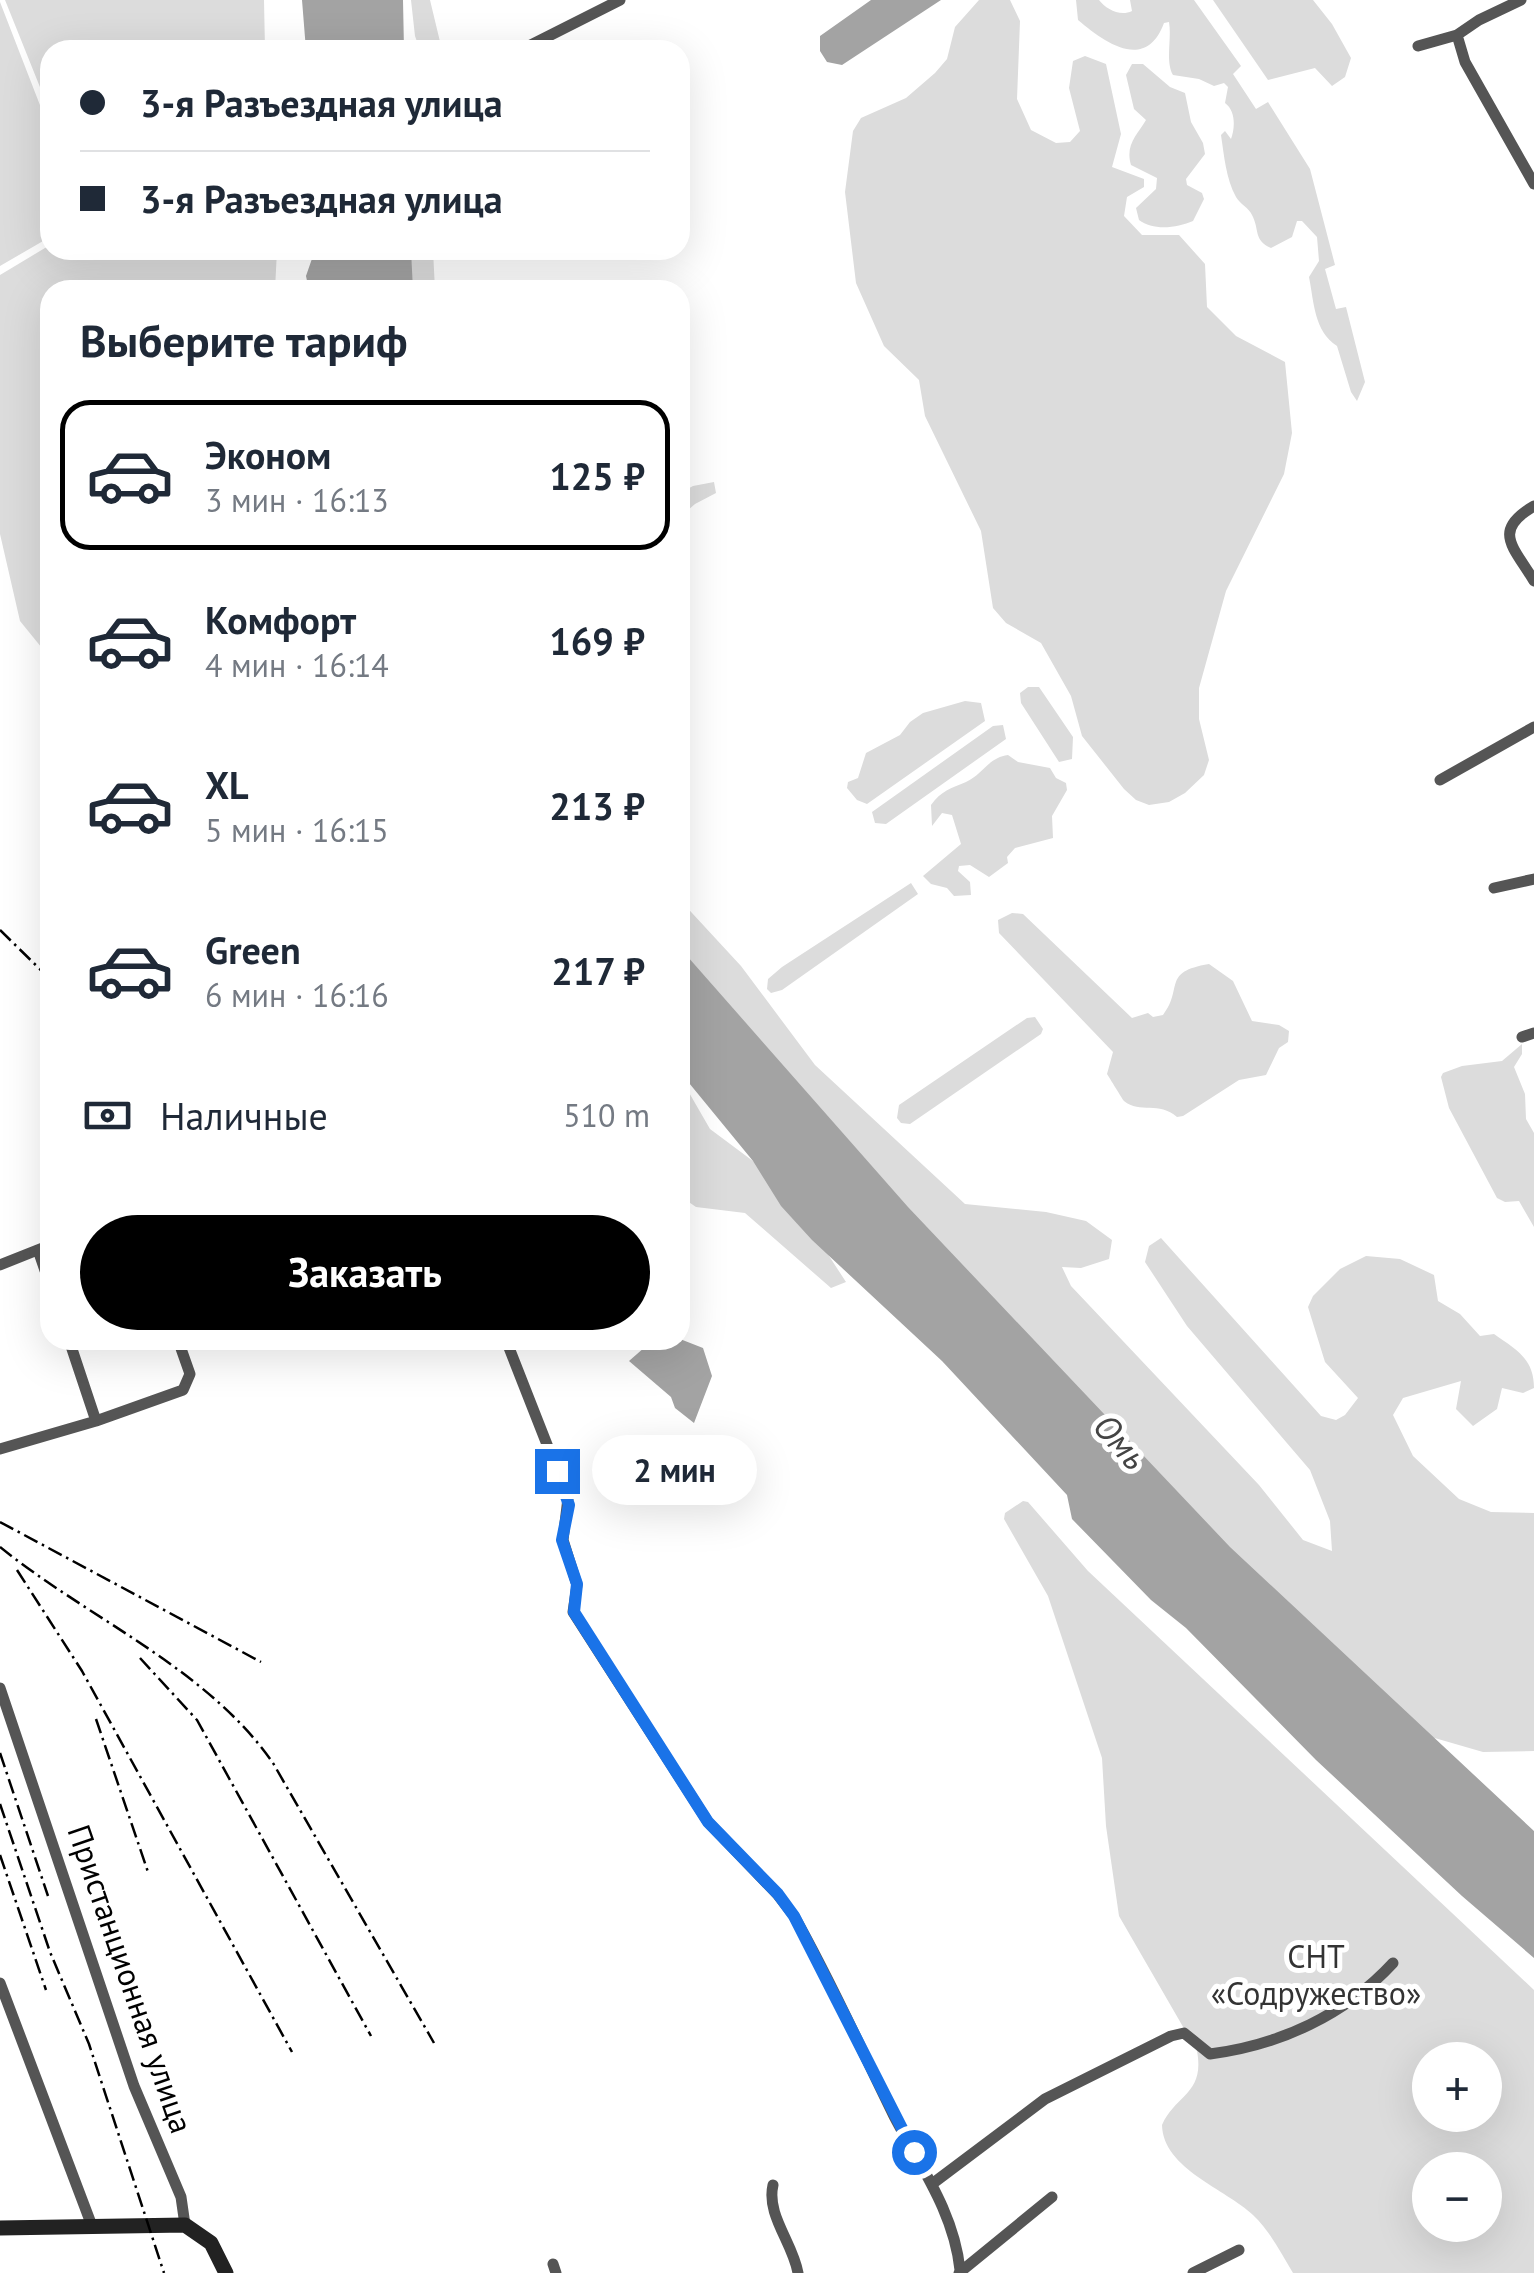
<!DOCTYPE html>
<html lang="ru">
<meta charset="utf-8">
<style>
:root{--surface:#fff;--page:#f6f6f7;--text:#1f2937;--muted:#747a83;--line:#e0e1e3;--accent:#000}
body{margin:0;font-family:"PT Sans",sans-serif;background:var(--page);color:var(--text);height:100vh;display:flex;flex-direction:column;font-size:38px;white-space:nowrap}
*{box-sizing:border-box;margin:0}
p{font-size:32px;color:var(--muted)}
.icon{flex:none;width:55px;height:55px;fill:none;stroke:currentColor;stroke-width:2;stroke-linecap:round;stroke-linejoin:round}
.map{position:relative;flex:1;overflow:hidden}
.side{position:absolute;left:40px;top:280px;width:650px;height:1070px;display:flex;flex-direction:column;background:var(--surface);border-radius:30px;box-shadow:0 10px 40px #0002}
.side>*{flex:none}
.top-card{position:absolute;left:40px;top:40px;width:650px;height:220px;border-radius:30px;box-shadow:0 10px 40px #0002;display:grid;align-content:center;height:220px;padding:0 40px;background:var(--surface)}
.buttons{position:absolute;left:1412px;top:2042px;display:grid;gap:20px}
.buttons a{display:grid;place-items:center;width:90px;height:90px;border-radius:50%;background:var(--surface);box-shadow:0 10px 40px #0002;font-size:50px}
.end{position:absolute;width:45px;height:45px;margin:-22px;border:12px solid #1a73e8;background:#fff;box-shadow:0 0 0 5px #fff}
.from{border-radius:50%}
.bubble{position:absolute;height:70px;border-radius:35px;background:var(--surface);box-shadow:0 10px 40px #0002;font-size:32px;font-weight:700;line-height:70px;text-align:center}
.top-card b{display:flex;align-items:center;gap:35px;height:95px;font-size:38px}
.top-card b+b{border-top:2px solid var(--line)}
.top-card i{width:25px;height:25px;background:var(--text)}
ul{padding:0;list-style:none}
li{display:flex;align-items:center;gap:30px;height:150px;margin:0 20px 15px;padding:0 20px;border:5px solid transparent;border-radius:30px}
li div{flex:1}
li b{display:block;font-size:38px}
li em{font-style:normal;font-weight:700}
li.on{border-color:var(--accent)}
li>.icon{width:90px;height:90px;stroke-width:1.5}
h2{padding:0 40px;font-size:45px;line-height:120px}
.pay{display:flex;align-items:center;gap:25px;height:110px;padding:0 40px;font-size:38px}
.pay p{margin-inline-start:auto}
.primary-button{display:flex;gap:20px;margin-top:auto;padding:20px 40px}
.primary-button a{flex:1;height:115px;border-radius:60px;background:var(--accent);color:#fff;font-size:40px;font-weight:700;line-height:115px;text-align:center}
.map>svg:first-child{display:block}
.green{fill:#dcdcdc;fill-rule:evenodd}
.water{fill:#a3a3a3}
.lines{fill:none;stroke-linecap:round;stroke-linejoin:round}
.street{stroke:#555;stroke-width:11}
.secondary{stroke:#222;stroke-width:15}
.rail{stroke:#000;stroke-width:2.5;stroke-dasharray:15 5 2.5 5;stroke-linecap:butt}
.route{stroke:#1a73e8;stroke-width:12}
.labels{text-anchor:middle;stroke-width:10;stroke-linejoin:round;paint-order:stroke}
.park-label{font-size:32px;fill:#333;stroke:#fff}
.street-label{font-size:32px;fill:#000;stroke:#fff}
.water-label{font-size:35px;font-style:italic;fill:#444;stroke:#fff}
</style>
<div class="map">
<svg width="1534" height="2273" viewBox="0 0 1534 2273">
<rect width="100%" height="100%" fill="#fff"/>
<!-- green -->
<path class="green" d="M5 0H264L265 50H50V112Z
M411 0H430L442 50H420L415 36Z
M979 0H1010L1020 21 1017 99 1031 130 1056 143 1070 142 1080 131 1069 88 1073 61 1085 56 1106 64 1121 134 1112 167 1144 179V187L1127 197 1124 216 1142 235H1179L1205 264 1207 307 1236 336 1285 362 1292 433 1284 474 1226 591 1199 688V719L1209 760 1204 775 1185 793 1169 802 1149 805 1136 800 1124 789 1082 736 1071 696 1041 643 1006 623 993 608 981 531 925 416 919 380 884 346 856 283 845 192 853 131 861 118 906 98 935 73 947 59 955 27Z
M1076 0H1099C1106 9 1120 17 1132 11L1130 0H1194L1241 66 1233 74 1256 109 1268 102 1310 169 1335 265 1325 269 1336 309 1346 307 1365 382 1357 401 1351 392 1337 346C1314 331 1314 302 1309 277L1319 261 1317 237 1302 221H1297L1292 237 1271 248C1253 240 1260 230 1252 215 1249 208 1240 204 1236 197 1226 179 1224 155 1221 135L1225 131 1231 139C1235 128 1236 111 1225 103L1228 87 1224 83 1214 86 1199 79 1173 75C1165 61 1172 39 1169 22L1164 23C1146 72 1105 43 1078 20Z
M1213 0H1313L1332 24 1351 58 1345 77 1332 86 1315 68 1268 80Z
M0 2 50 131V237L0 266Z
M1132 64H1143L1170 87 1185 93 1191 122 1203 143 1205 154 1186 179 1187 185 1202 193 1204 199 1193 221C1177 228 1153 231 1139 220L1136 208 1156 189 1157 178 1131 165C1125 145 1137 135 1146 120L1134 109 1126 75Z
M50 245V250H277L275 290H50V654L46 653 20 621 0 534V275Z
M404 250H433L435 290H406Z
M714 482 716 493 695 504 680 517V493L693 486Z
M1028 687H1039L1073 737 1072 759 1059 762 1021 703 1020 693Z
M965 701 981 703 985 721 867 804 857 800 847 788 848 782 858 778 866 753 900 735 910 722 923 713Z
M1003 725 1006 739 886 824 875 823 872 812 993 726Z
M1008 755 1018 762 1050 768 1056 778 1066 783 1067 790 1052 816 1053 838 1015 848 1007 857 1008 863 989 877 970 865 959 866 958 871 970 882 971 895 954 896 947 888 931 884 923 876 961 844 952 815 942 813 932 826 931 805C941 791 951 788 966 782 982 775 989 757 1008 755Z
M911 883 918 894 782 990 771 993 767 989 768 979 782 967Z
M680 900 741 966 815 1065 965 1204 1046 1212 1086 1221 1112 1240 1109 1259 1081 1268 1062 1267 1071 1286 1259 1485 1303 1540 1332 1551 1330 1521 1310 1470 1187 1326 1145 1262 1149 1246 1161 1238 1321 1416 1336 1420 1345 1415 1358 1398 1325 1362 1308 1307 1313 1296 1340 1269 1366 1256 1400 1259 1434 1275 1438 1301 1460 1314 1480 1336 1494 1334C1517 1350 1534 1359 1534 1388L1523 1393 1502 1388 1497 1409 1473 1426 1456 1409 1461 1381 1403 1398 1393 1415 1413 1456 1459 1499 1491 1512 1534 1513V1751L1483 1752 1407 1730 1356 1690 680 963Z
M1012 913 1023 914 1132 1018 1148 1013 1153 1017 1163 1015C1184 988 1161 972 1209 964L1233 981 1252 1021 1279 1025 1289 1031 1288 1042 1279 1048 1266 1075 1239 1080 1183 1116 1177 1117C1159 1101 1140 1114 1124 1101 1123 1100 1109 1077 1107 1074L1113 1052 999 933 998 920Z
M1035 1017 1043 1029 1041 1034 910 1124 901 1123 897 1118 899 1105 1027 1018Z
M1522 1044V1054L1514 1067 1525 1094 1526 1119 1534 1133V1227L1519 1201 1505 1202 1497 1198 1449 1108 1441 1077 1443 1073 1462 1066 1502 1061Z
M680 1077 710 1129 769 1173 803 1216 846 1282 831 1288 745 1213 696 1207 680 1196Z
M1023 1501 1028 1502 1088 1571 1534 1990V2273H1293C1281 2253 1270 2231 1253 2215 1226 2189 1163 2169 1162 2125 1176 2094 1205 2094 1197 2051L1119 1916 1106 1826 1102 1758 1048 1596 1004 1519 1005 1513ZM1430 2060H1485V2115H1430ZM1430 2170H1485V2225H1430Z"/>
<!-- water -->
<path class="water" d="M302 0H403L404 50H306Z
M871 0H941L842 65 827 62 820 51V36Z
M315 250H411L413 290H309L306 276Z
M680 948 908 1207 1230 1547 1534 1831V1958L1462 1896 1316 1760 1186 1628 1151 1600 1072 1519 1067 1495 942 1361 812 1240 781 1206 753 1161 680 1072Z
M680 1339 703 1348 712 1376 694 1423 675 1408 671 1397 629 1361 653 1340Z"/>
<g class="lines">
<!-- street -->
<path class="street" d="M1457 35 1465 62 1534 184
M1418 46 1457 35 1479 20 1521 0
M521 50 620 0
M1534 506C1491 531 1514 547 1534 581
M1440 780 1534 727
M1494 888 1534 879
M1522 1037 1534 1033
M38 1250 50 1285
M0 1265 50 1245
M69 1340 96 1421
M506 1340 568 1498 563 1540 577 1585 573 1612 708 1822 777 1894 794 1916C831 1981 861 2049 894 2116 920 2166 954 2212 960 2270
M0 1449 96 1421 183 1390 190 1374 178 1340
M0 1688 134 2086 181 2197 185 2225
M0 1983 92 2226
M932 2184 1045 2099 1171 2036 1184 2033 1210 2054C1280 2045 1345 2015 1393 1963
M773 2185C766 2215 793 2243 798 2273
M553 2264 556 2273
M959 2273 1052 2197
M1193 2273 1239 2250"/>
<!-- secondary -->
<path class="secondary" d="M0 2228 185 2225 211 2243 226 2273"/>
<!-- rail -->
<path class="rail" d="M0 930 50 979
M0 1522 261 1662
M0 1547C89 1619 207 1668 273 1763L434 2043
M17 1570 82 1671 292 2052
M140 1658 197 1720 371 2036
M96 1719 149 1875
M0 1753 48 1896
M0 1804 50 1952 89 2044 164 2273
M0 1855 46 1990"/>
</g>
<g class="lines">
<!-- route -->
<path class="route" d="M557 1471 569 1505 562 1540 577 1584 574 1612 708 1822 778 1894 794 1916 914 2152"/>
</g>
<g class="labels">
<!-- park labels -->
<g class="park-label">
<text x="1316" y="1968">СНТ<tspan x="1316" dy="37">«Содружество»</tspan></text>
</g>
<!-- street labels -->
<g class="street-label">
<text transform="translate(130 1979) rotate(71)" y="11">Пристанционная улица</text>
</g>
<!-- water labels -->
<g class="water-label">
<text transform="translate(1120 1442) rotate(49)" y="12">Омь</text>
</g>
</g>
</svg>
<div class="buttons">
<a>+</a>
<a>−</a>
</div>
<i class="end from" style="left:914px;top:2152px"></i>
<i class="end" style="left:557px;top:1471px"></i>
<div class="bubble" style="left:592px;top:1435px;width:165px">2 мин</div>
<div class="top-card">
<b><i class="from"></i>3-я Разъездная улица</b>
<b><i></i>3-я Разъездная улица</b>
</div>
<section class="side">
<h2>Выберите тариф</h2>
<ul>
<li class="on"><svg class="icon" aria-label="car" viewBox="0 0 24 24"><path d="M5 17H2v-5l4-1 3-4h7l3 4 3 1v5h-3M9 17h6M6 11h13"/><circle cx="7" cy="17" r="2"/><circle cx="17" cy="17" r="2"/></svg><div><b>Эконом</b><p>3 мин · 16:13</p></div><em>125 ₽</em></li>
<li><svg class="icon" aria-label="car" viewBox="0 0 24 24"><path d="M5 17H2v-5l4-1 3-4h7l3 4 3 1v5h-3M9 17h6M6 11h13"/><circle cx="7" cy="17" r="2"/><circle cx="17" cy="17" r="2"/></svg><div><b>Комфорт</b><p>4 мин · 16:14</p></div><em>169 ₽</em></li>
<li><svg class="icon" aria-label="car" viewBox="0 0 24 24"><path d="M5 17H2v-5l4-1 3-4h7l3 4 3 1v5h-3M9 17h6M6 11h13"/><circle cx="7" cy="17" r="2"/><circle cx="17" cy="17" r="2"/></svg><div><b>XL</b><p>5 мин · 16:15</p></div><em>213 ₽</em></li>
<li><svg class="icon" aria-label="car" viewBox="0 0 24 24"><path d="M5 17H2v-5l4-1 3-4h7l3 4 3 1v5h-3M9 17h6M6 11h13"/><circle cx="7" cy="17" r="2"/><circle cx="17" cy="17" r="2"/></svg><div><b>Green</b><p>6 мин · 16:16</p></div><em>217 ₽</em></li>
</ul>
<div class="pay"><svg class="icon" aria-label="cash" viewBox="0 0 24 24"><path d="M3 7h18v10H3z"/><circle cx="12" cy="12" r="2"/></svg>Наличные<p>510 m</p></div>
<div class="primary-button"><a>Заказать</a></div>
</section>
</div>
